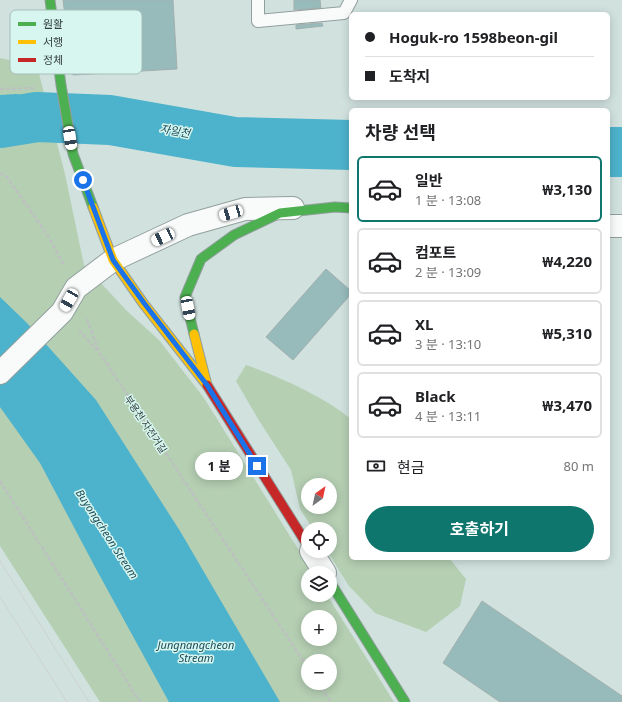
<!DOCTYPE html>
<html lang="ko">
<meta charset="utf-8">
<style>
:root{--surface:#fff;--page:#f2f2f2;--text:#202124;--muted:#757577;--line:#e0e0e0;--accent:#0f766e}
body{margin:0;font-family:"Noto Sans","Noto Sans KR",sans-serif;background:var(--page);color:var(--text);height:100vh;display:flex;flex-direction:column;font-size:15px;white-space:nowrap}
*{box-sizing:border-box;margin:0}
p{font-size:13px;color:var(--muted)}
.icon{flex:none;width:22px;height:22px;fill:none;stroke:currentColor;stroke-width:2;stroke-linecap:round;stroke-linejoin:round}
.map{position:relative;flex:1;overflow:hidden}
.panel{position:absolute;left:349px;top:108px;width:261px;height:452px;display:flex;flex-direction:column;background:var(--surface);border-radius:6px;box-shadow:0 2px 10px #0003}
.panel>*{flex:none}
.banner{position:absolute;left:349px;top:12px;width:261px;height:88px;border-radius:6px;box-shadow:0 2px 10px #0003;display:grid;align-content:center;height:88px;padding:0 16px;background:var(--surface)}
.needle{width:26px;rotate:33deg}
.tools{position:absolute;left:301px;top:478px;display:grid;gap:8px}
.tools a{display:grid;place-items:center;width:36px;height:36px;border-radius:50%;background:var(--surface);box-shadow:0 2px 10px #0003;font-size:20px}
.end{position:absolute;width:18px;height:18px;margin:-9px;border:5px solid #1a73e8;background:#fff;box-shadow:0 0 0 2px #fff}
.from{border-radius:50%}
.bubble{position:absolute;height:28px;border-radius:14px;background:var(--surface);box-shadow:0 2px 10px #0003;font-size:13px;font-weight:700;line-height:28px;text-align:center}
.car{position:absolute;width:12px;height:24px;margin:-12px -6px;border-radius:5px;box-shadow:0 0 3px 1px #0007;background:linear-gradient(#fff 24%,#345 0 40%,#fff 0 76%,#345 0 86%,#fff 0)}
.banner b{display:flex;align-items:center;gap:14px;height:38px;font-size:15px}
.banner b+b{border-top:1px solid var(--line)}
.banner i{width:10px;height:10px;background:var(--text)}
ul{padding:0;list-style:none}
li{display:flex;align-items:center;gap:12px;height:66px;margin:0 8px 6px;padding:0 8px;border:2px solid var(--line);border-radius:6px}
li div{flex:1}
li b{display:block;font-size:15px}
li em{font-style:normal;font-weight:700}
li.active{border-color:var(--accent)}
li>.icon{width:36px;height:36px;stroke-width:1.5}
h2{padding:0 16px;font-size:18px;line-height:48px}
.pay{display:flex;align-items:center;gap:10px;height:44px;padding:0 16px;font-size:15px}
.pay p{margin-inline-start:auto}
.button{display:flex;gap:8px;margin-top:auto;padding:8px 16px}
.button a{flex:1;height:46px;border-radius:24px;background:var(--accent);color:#fff;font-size:16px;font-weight:700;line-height:46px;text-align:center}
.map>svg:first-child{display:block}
.green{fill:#b5cfb3;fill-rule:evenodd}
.water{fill:#4db2cb}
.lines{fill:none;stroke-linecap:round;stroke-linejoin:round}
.river{stroke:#4db2cb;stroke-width:50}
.building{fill:#97babb;stroke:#a2b0af}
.lane-casing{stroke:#929f9d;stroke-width:14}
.street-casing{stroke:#929f9d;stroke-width:24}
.fast-casing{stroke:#929f9d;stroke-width:11}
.slow-casing{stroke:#929f9d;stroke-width:11}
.jam-casing{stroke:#929f9d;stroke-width:11}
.path{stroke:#bcc1c0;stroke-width:2.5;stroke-dasharray:4 2;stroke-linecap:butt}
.lane{stroke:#f8fbfa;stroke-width:12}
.street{stroke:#f8fbfa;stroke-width:22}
.fast{stroke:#4caf50;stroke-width:9}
.slow{stroke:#ffc107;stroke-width:9}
.jam{stroke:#c62828;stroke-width:9}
.tram{stroke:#cdd2d0;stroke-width:1}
.route{stroke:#1a73e8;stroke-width:5}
.labels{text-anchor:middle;stroke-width:3;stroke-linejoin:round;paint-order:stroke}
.street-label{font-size:10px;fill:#323e3c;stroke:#d7f6ef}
.water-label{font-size:11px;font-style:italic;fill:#194b5b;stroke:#d7f6ef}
.key{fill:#d7f6ef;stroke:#a6bfb9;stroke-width:1}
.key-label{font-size:11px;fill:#323e3c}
</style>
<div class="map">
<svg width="622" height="702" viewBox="0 0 622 702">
<rect width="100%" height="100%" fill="#d1e2de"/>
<!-- green -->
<path class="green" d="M0 58 37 66 65 174 84 265 127 311 159 340 204 398 313 573H308V595H327L394 702H100L0 546ZM308 617H330V639H308ZM308 661H330V683H308Z
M246 365C280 377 323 396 351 419V558H449L466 579 460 606 426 632 375 613 349 586 327 551H330V529H313L300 509 291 470 258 419 236 381ZM308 485H330V507H308Z"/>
<!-- water -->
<path class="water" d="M16 94 181 119 178 139 16 124 0 130V95Z
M0 297 27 323 96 400 180 531 280 702H169L95 567 40 463 0 407Z"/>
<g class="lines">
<!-- river -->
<path class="river" d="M0 123 37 117 110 120 235 142 351 145
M608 152H622"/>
</g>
<!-- building -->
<path class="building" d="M63 0H173L177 69 73 75Z
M294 0H320L321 8 294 10Z
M322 23 323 26 296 29V25Z
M326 269 351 291V294L293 360 266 337Z
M482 601 622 696V702H500L443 663Z"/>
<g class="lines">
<!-- lane casing -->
<g class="lane-casing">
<path id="lane" d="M258 0V21L344 13 351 0"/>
</g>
<!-- street casing -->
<g class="street-casing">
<path id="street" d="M608 226H622
M0 373 62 312 76 288 113 260 188 225 245 209 293 208
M311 551 325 573"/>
</g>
<!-- fast casing -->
<g class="fast-casing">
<path id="fast" d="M50 0 61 85 73 154 93 207
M194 334 185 297 201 259 234 235 280 213 335 207 351 208
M330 582 405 702"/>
</g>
<!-- slow casing -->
<g class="slow-casing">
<path id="slow" d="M93 207 113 260 143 303 207 385 194 334"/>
</g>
<!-- jam casing -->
<g class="jam-casing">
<path id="jam" d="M207 385 308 546"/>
</g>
<!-- path -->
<path class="path" d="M0 89 35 88
M0 173 7 177 48 236 64 265
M87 319 99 352 308 668
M79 330 97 350
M0 481 140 702
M318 683 331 702"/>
<!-- lane -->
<use href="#lane" class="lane"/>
<!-- street -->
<use href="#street" class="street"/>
<!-- fast -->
<use href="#fast" class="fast"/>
<!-- slow -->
<use href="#slow" class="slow"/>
<!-- jam -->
<use href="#jam" class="jam"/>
<!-- tram -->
<path class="tram" d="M0 561 89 702
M0 597 67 702"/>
</g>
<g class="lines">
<!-- route -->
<path class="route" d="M83 180 113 260 144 303 207 385 257 466"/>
</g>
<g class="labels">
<!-- street labels -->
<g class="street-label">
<text transform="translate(146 424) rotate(56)" y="4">부용천 자전거길</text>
</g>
<!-- water labels -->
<g class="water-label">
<text transform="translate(175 131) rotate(10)" y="4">자일천</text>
<text transform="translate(107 534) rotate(57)" y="4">Buyongcheon Stream</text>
<text x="196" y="649">Jungnangcheon<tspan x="196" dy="13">Stream</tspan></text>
</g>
</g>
<!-- legend -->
<rect x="10" y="10" width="132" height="64" rx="6" class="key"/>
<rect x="18" y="22" width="18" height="4" fill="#4caf50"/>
<rect x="18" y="40" width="18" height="4" fill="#ffc107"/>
<rect x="18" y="58" width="18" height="4" fill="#c62828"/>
<g class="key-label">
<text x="43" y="28">원활</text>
<text x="43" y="46">서행</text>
<text x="43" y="64">정체</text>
</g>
</svg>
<div class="tools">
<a><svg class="needle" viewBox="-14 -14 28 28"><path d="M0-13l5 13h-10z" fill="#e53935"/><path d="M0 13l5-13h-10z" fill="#757577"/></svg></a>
<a><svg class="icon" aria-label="locate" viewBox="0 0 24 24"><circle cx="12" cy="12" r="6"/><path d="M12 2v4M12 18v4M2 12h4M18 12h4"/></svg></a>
<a><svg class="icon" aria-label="layers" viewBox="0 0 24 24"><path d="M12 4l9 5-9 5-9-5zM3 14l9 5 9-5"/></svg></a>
<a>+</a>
<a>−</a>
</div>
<i class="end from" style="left:83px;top:180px"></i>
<i class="end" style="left:257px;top:466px"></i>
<div class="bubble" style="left:195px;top:452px;width:48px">1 분</div>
<i class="car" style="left:70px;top:138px;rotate:171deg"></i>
<i class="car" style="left:231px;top:213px;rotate:254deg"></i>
<i class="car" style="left:163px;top:237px;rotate:245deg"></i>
<i class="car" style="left:69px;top:300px;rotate:210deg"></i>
<i class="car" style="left:188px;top:308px;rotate:169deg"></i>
<div class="banner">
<b><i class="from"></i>Hoguk-ro 1598beon-gil</b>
<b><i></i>도착지</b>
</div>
<section class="panel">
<h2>차량 선택</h2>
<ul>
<li class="active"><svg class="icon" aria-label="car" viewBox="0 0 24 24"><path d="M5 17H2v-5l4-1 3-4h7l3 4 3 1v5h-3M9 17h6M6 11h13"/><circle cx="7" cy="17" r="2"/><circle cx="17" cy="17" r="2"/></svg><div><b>일반</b><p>1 분 · 13:08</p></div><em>₩3,130</em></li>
<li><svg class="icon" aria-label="car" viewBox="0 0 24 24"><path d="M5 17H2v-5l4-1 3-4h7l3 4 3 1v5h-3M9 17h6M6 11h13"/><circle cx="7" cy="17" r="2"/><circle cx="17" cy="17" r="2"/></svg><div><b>컴포트</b><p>2 분 · 13:09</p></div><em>₩4,220</em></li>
<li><svg class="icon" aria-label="car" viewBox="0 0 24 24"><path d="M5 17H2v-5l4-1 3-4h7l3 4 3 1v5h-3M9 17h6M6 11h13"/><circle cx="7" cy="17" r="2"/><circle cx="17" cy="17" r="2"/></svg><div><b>XL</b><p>3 분 · 13:10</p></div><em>₩5,310</em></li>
<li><svg class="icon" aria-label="car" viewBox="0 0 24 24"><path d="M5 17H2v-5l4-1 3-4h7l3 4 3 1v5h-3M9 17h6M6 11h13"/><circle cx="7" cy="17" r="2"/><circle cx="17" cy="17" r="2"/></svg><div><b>Black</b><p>4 분 · 13:11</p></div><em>₩3,470</em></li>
</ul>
<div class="pay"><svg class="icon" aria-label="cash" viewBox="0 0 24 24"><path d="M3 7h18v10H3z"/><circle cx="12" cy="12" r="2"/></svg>현금<p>80 m</p></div>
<div class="button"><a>호출하기</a></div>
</section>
</div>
